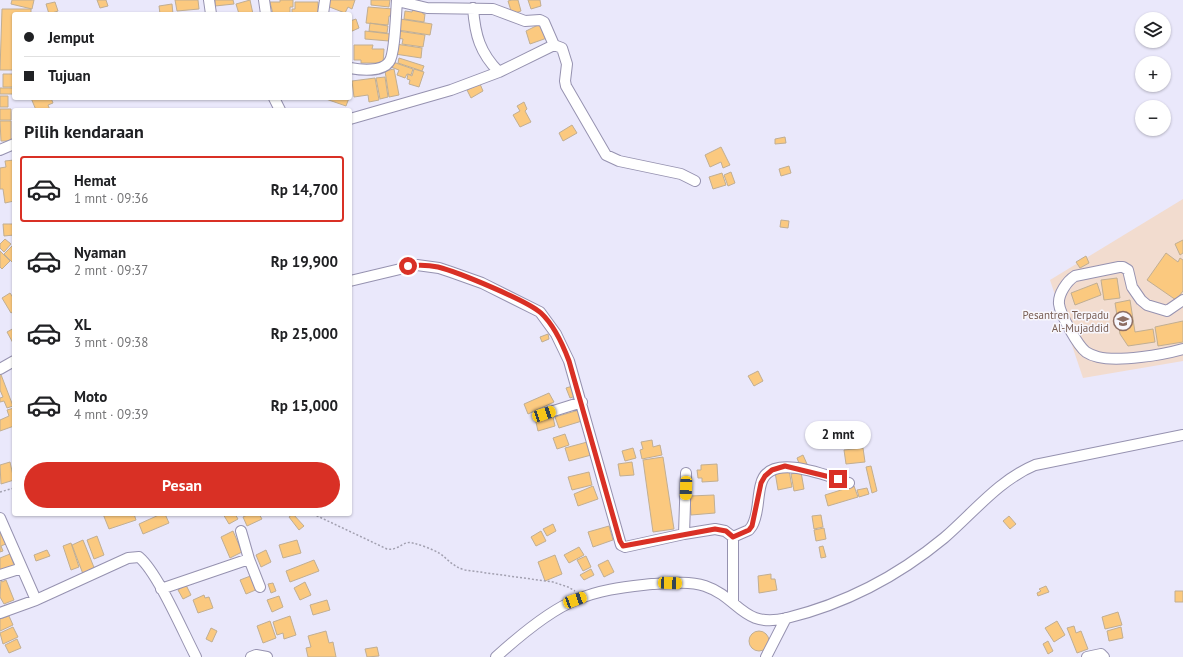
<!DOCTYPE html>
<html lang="id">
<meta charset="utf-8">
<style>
:root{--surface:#fff;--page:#f6f6f6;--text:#202124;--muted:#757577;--line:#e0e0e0;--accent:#d93025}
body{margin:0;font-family:"PT Sans",sans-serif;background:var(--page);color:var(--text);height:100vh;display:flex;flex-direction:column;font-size:15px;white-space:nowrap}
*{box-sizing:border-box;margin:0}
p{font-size:13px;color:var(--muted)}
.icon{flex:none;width:22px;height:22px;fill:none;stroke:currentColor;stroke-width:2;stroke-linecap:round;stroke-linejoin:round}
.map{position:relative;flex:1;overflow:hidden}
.details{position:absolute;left:12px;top:108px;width:340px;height:408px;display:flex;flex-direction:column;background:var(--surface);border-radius:4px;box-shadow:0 1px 3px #0004}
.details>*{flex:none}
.top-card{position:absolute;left:12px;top:12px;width:340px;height:88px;border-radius:4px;box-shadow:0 1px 3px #0004;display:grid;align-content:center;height:88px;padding:0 12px;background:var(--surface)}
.buttons{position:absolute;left:1135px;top:12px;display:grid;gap:8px}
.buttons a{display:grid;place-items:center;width:36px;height:36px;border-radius:50%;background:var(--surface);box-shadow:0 1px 3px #0004;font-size:20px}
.end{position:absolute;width:18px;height:18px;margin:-9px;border:5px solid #d93025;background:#fff;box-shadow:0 0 0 2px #fff}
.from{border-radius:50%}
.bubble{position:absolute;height:28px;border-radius:14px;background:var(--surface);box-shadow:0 1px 3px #0004;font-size:13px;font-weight:700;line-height:28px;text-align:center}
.car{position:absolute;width:12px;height:24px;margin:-12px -6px;border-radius:5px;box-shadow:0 0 3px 1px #0007;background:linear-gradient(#f5c518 24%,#345 0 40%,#f5c518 0 76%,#345 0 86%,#f5c518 0)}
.top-card b{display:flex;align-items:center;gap:14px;height:38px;font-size:15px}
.top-card b+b{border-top:1px solid var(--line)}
.top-card i{width:10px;height:10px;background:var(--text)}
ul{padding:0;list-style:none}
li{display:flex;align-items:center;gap:12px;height:66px;margin:0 8px 6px;padding:0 4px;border:2px solid transparent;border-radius:4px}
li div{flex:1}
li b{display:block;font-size:15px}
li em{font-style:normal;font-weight:700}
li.active{border-color:var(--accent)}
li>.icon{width:36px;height:36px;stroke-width:1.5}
h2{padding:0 12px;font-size:18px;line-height:48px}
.cta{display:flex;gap:8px;margin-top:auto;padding:8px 12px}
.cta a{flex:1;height:46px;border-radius:24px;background:var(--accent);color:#fff;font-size:16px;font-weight:700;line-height:46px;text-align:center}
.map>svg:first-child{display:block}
.education{fill:#f2dccf}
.building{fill:#fbc97f;stroke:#c1ae92}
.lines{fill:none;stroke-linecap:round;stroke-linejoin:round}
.minor-casing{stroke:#9692b0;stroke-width:12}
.path{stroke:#a2a0b0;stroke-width:1.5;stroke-dasharray:2 2;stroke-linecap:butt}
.minor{stroke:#fff;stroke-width:10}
.route{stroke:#d93025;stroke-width:5}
.labels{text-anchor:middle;stroke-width:3;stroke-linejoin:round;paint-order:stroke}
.education-label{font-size:11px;fill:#785e54;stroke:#f8f7fd;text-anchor:end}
</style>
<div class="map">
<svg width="1183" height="657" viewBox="0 0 1183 657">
<rect width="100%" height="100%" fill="#eae8fb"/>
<!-- education -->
<path class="education" d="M1183 199V361L1083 378 1050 280Z"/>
<!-- building -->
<path class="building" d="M12 0H34L32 9 11 4Z
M97 0H106L108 6 100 8Z
M175 0H198L199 9 177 11Z
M215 0H233L234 4 215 6Z
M250 0 253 14H239L236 4Z
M280 0H293V7H290V14H273L270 2H280Z
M329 0H355L352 9 348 7 345 13 327 6Z
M371 0H390L389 7 371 5Z
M512 0H518L521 11 512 14 508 1Z
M528 0H540L541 6 531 9Z
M55 2 58 11 49 14 46 4Z
M295 2H318V14H292V9H295Z
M172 4 173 14H160L159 6Z
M368 7 393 9 392 16H389L388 25 366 23Z
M2 9H31V14H14V70H0Z
M413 9 423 10V14H425L424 22 404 19 405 11 412 12Z
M356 19 359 28 350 32V21Z
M400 19 432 24 430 35 398 30Z
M370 23 388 26 387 33 369 31Z
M542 23 547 38 530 44 526 31Z
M365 31 390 34 389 41 365 39Z
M398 31 425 35 423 47 402 44 403 39 397 38Z
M396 44 422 48 421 58 395 54Z
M354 45H373L372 49H384L383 63H361V60H354Z
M399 58 424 66 422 71 398 63Z
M393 62 413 69 411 75 407 74 405 78 397 75 399 70 391 67Z
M394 69 399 95 389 97 385 71Z
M414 69 424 72 419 87 409 84 410 80 407 79 408 74 412 76Z
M3 74H14V87H3Z
M385 77 388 97 380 99 376 78Z
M375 78 379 100 369 102 368 95 354 97 352 81Z
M480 84 483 91 471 98 467 90Z
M0 88H14V94H0Z
M0 96H8V107H0Z
M31 98H51L53 103 48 105 50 110H36Z
M323 98H349L346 106Z
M524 102 527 109 525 111 531 122 520 127 513 115 520 111 517 106Z
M0 109H11V120H0Z
M0 121H11V141H1Z
M572 125 577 133 563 141 559 133Z
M785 137 786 143 775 144V139Z
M721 147 730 165 723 168 721 162 710 167 705 155Z
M14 160V201L5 203 3 189H0V168L6 167 5 161Z
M789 166 791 173 781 176 779 169Z
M731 172 735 183 728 186 724 175Z
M722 173 726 185 713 189 709 177Z
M781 220 789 221 788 228 780 227Z
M3 224H14V235L4 236Z
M5 239 11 244 4 252 0 248V244Z
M1183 240V253L1180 255 1175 244Z
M14 244V261L13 263 4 254Z
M0 251 10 261 2 269 0 267Z
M1166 253 1178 262 1180 258 1183 260V291L1176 300 1147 280Z
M1086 256 1089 263 1080 268 1076 262Z
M1117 278 1120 298 1104 300 1101 280Z
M1097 283 1101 295 1075 305 1071 293Z
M10 293 14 299V311L11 313 2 298Z
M1130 300 1135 332 1153 329 1155 342 1128 346 1120 334 1115 303Z
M1183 321V342L1158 346 1155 327Z
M14 328V342L13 343 7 332Z
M548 334 549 339 542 342 540 337Z
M758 371 763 381 754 386 748 376Z
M0 372 13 406 7 408 4 401 0 402V398L3 397 0 390Z
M576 385 579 395 570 398 566 388Z
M549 393 554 402 528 414 524 404Z
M14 408V426L0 431V420L9 416 7 410Z
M579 410 582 421 559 428 555 417Z
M552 413 555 426 538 431 535 418Z
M565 434 569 445 557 449 553 438Z
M839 434 841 442 826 446 824 438Z
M652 440 653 447 660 445 662 455 642 459 640 450 643 449 641 442Z
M591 441 595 454 569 461 565 448Z
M633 448 636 458 625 461 622 451Z
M863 448 865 462 846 464 844 450Z
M803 455 807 464 800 466 797 458Z
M663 457 674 529 653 532 643 460Z
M10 462 14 480 1 484 0 465Z
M632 462 634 475 620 476 618 464Z
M717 464 718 481 702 482V478H698L697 470H701V465Z
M871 466 877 491 872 493 866 467Z
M789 470 792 487 778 490 775 472Z
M589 472 592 485 572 490 568 477Z
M801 472 804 489 794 491 791 474Z
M593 486 598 499 578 506 574 494Z
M854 486 858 497 828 506 825 495Z
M867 488 869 494 859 497 857 490Z
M714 495 715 513 691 515 690 496Z
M103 514H134L136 520 109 529Z
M161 514H165L169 523 143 534 139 524Z
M223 514H235L238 519 229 524Z
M249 514H259L262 519 247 526 243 517Z
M293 514 304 526 299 530 289 517Z
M821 515 823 527 814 529 812 516Z
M1009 516 1016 524 1010 529 1003 521Z
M553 524 556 531 547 536 543 529Z
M609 526 613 540 593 547 588 532Z
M0 527 8 543 1 546 3 551 0 552Z
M824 528 826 539 816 541 814 530Z
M233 531 242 552 230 558 221 537Z
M541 531 546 541 536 546 531 537Z
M97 536 104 555 94 559 87 540Z
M83 540 95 570 83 574 72 545Z
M297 540 301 553 283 558 279 545Z
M71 543 79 567 71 570 63 546Z
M823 546 826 557 821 558 819 547Z
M579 547 584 555 569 563 564 555Z
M47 550 50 556 36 561 34 555Z
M266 550 271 562 261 567 256 555Z
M10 554 15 568 0 571V558Z
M555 555 562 574 545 581 538 562Z
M586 556 591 567 583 571 577 560Z
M314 560 319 571 290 582 286 571Z
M608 560 614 572 604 577 598 565Z
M591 569 594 575 584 580 580 575Z
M771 574V579H775L777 590 759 593 758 576Z
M253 575 258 589 246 594 240 580Z
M1 579 2 582 6 580 14 600 4 604 0 597Z
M305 582 311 595 300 600 294 588Z
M273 583 276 591 271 593 268 584Z
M186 585 191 595 183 599 178 590Z
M1046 586 1049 592 1038 596 1037 593 1041 591 1039 589Z
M1175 591H1183V602H1175Z
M204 595 205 598 209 597 213 608 198 613 193 600Z
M279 596 283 607 272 612 267 600Z
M327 600 330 610 313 615 310 605Z
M1118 612 1122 625 1105 629 1102 617Z
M9 616 13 625 0 631V619Z
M290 616 296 635 284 639 283 633 277 635 273 622Z
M270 621 276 638 263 643 257 626Z
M1057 621 1065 635 1054 642 1045 628Z
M1074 626 1076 633 1081 631 1088 649 1077 653 1067 628Z
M13 627 18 637 3 644 0 633Z
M1121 627 1123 638 1109 641 1107 631Z
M211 628 217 631 212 642 206 639Z
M326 631 329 643 333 642 336 657H308L306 648 311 647 308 636Z
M749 641a10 10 0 1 1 20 0a10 10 0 1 1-20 0Z
M17 639 21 648 9 653 5 645Z
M1048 641 1053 651 1048 654 1043 644Z
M377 647 379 656 367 657 365 649Z"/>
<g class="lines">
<!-- minor casing -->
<g class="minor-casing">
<path id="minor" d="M209 0 211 14
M264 0 266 14
M397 1 427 8 493 9 525 21 540 20 544 22 554 45 562 48 567 64 565 81 566 86 606 155 619 161 681 174 695 181
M473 8C475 35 480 53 499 72
M323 14 325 0
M350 68C361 70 382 72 389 62 395 55 396 12 397 0
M274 98 280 110
M350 119 451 90 499 72 554 45
M0 150 14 144
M350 281 417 265 439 268 451 272 482 283 540 312 556 334 569 361 621 545 625 547 684 534 715 529 725 531 733 537V602
M1183 300 1167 311 1147 305 1141 300 1132 287 1128 270 1123 267H1119L1075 276C1067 281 1058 294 1059 304 1060 314 1078 346 1086 352 1089 354 1094 356 1098 357 1119 362 1162 355 1183 349
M0 369 14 361
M544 414 582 402
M0 518 36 600 128 558 139 557C158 573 183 632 196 657
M241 531 249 559 260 587
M684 534 686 473
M733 537 749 530 752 526C759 514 757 498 761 484 769 451 828 476 849 483
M0 575 22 568
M161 589 249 559
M0 613 36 600
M251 657 256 655 267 657
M496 657C517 638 550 610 576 600 601 589 626 587 652 584 669 583 689 581 705 586 740 598 742 629 787 618 844 604 898 576 944 538 973 513 999 480 1035 465L1183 435
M766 657 786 618
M1087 657 1101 654 1104 657"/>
</g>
<!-- path -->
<path class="path" d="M0 492 14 488
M313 514 387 549C399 551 403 540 413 543 421 545 432 549 439 553 448 559 453 567 465 570L553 582 568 587 575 591"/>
<!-- minor -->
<use href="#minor" class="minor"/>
</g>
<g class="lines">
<!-- route -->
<path class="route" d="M408 266C418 265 428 265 438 267 458 272 528 301 541 313 554 325 563 345 569 361L620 541 623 546 715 529 726 531 733 537 749 530 752 526 761 483 765 476 772 470 785 466 838 479"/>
</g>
<!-- icons -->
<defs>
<g id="school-ring" transform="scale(1)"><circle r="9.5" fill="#f8f7fd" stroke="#8d6e63" stroke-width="1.5"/><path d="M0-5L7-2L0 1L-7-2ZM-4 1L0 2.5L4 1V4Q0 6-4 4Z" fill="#8d6e63"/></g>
</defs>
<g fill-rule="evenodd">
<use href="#school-ring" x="1123" y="321"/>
</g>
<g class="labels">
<!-- education labels -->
<g class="education-label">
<text x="1109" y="319">Pesantren Terpadu<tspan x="1109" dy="13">Al-Mujaddid</tspan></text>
</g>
</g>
</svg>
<div class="buttons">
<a><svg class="icon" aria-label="layers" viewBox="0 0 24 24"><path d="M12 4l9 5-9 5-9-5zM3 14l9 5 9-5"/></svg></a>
<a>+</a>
<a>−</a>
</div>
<i class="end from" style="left:408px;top:266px"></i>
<i class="end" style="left:838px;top:479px"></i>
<div class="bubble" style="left:805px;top:421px;width:66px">2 mnt</div>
<i class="car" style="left:544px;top:414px;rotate:72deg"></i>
<i class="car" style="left:686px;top:488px;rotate:182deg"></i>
<i class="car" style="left:670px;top:583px;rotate:92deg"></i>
<i class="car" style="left:575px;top:600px;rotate:70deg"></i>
<div class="top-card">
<b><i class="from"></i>Jemput</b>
<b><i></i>Tujuan</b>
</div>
<section class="details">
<h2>Pilih kendaraan</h2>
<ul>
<li class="active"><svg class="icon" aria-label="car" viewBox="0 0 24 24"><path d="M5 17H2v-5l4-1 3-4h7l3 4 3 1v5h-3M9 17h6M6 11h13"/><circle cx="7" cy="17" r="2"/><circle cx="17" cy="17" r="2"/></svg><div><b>Hemat</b><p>1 mnt · 09:36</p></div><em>Rp 14,700</em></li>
<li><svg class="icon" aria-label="car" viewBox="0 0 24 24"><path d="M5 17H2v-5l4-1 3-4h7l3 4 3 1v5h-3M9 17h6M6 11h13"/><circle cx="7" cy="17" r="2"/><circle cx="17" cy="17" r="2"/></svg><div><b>Nyaman</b><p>2 mnt · 09:37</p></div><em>Rp 19,900</em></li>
<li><svg class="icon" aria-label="car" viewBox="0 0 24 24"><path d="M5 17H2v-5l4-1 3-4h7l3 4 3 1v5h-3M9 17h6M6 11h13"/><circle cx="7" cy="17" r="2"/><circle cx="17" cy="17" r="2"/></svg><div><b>XL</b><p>3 mnt · 09:38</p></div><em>Rp 25,000</em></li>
<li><svg class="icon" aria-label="car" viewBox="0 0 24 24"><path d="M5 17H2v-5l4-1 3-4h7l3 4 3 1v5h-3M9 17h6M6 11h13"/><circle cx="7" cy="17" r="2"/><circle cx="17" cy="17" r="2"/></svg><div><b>Moto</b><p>4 mnt · 09:39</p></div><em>Rp 15,000</em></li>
</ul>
<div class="cta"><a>Pesan</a></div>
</section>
</div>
